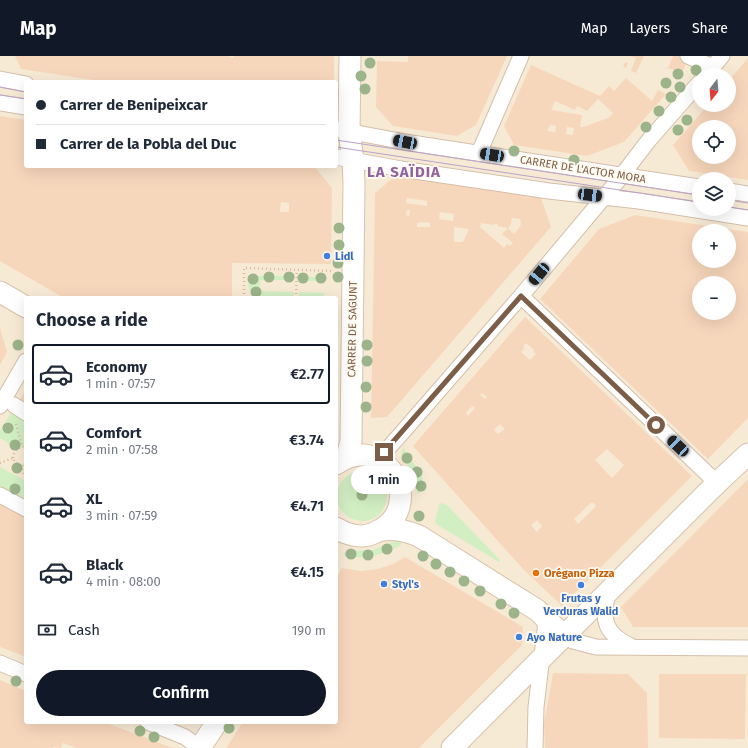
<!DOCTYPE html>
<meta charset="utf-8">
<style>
:root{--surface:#fff;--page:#f2f2f3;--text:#1f2937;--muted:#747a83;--line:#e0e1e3;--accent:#111827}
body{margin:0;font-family:"Fira Sans",sans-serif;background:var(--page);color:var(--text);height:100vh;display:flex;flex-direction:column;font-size:15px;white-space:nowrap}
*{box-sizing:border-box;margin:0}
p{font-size:13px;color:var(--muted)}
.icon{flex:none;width:22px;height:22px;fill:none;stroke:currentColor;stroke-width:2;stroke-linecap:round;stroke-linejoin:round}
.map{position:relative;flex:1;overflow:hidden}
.details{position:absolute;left:24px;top:240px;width:314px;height:428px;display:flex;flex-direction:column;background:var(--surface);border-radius:4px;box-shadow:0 4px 16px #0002}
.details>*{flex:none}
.banner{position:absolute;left:24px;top:24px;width:314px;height:88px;border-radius:4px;box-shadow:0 4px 16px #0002;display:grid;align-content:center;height:88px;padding:0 12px;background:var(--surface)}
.needle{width:26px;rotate:196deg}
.buttons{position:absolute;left:692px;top:12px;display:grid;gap:8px}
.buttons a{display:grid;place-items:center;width:44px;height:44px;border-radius:50%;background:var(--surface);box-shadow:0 4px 16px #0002;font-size:20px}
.end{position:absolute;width:18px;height:18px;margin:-9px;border:5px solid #7c5e48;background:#fff;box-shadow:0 0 0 2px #fff}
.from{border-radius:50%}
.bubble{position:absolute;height:28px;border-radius:14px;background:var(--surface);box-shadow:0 4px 16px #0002;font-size:13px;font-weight:600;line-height:28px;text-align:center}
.car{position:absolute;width:12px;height:24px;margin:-12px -6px;border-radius:5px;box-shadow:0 0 3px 1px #0007;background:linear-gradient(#222 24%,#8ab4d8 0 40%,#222 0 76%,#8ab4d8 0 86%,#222 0)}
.banner b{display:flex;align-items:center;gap:14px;height:38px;font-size:15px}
.banner b+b{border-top:1px solid var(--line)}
.banner i{width:10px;height:10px;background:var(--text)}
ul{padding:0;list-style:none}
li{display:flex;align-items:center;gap:12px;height:60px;margin:0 8px 6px;padding:0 4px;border:2px solid transparent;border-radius:4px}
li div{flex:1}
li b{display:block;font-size:15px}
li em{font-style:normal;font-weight:600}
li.current{border-color:var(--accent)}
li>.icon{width:36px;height:36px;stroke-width:1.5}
h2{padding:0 12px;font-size:18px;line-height:48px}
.pay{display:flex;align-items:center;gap:10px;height:44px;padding:0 12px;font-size:15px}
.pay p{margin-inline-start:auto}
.action{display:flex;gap:8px;margin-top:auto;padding:8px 12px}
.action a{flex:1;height:46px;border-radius:24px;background:var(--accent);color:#fff;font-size:16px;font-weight:600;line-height:46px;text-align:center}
header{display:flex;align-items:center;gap:24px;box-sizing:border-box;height:56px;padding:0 20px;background:var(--accent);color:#fff}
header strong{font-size:19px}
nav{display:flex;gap:22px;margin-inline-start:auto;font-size:14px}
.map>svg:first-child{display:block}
.residential{fill:#f7ead5;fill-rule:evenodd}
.green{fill:#d2eec3}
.building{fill:#f7d7bc;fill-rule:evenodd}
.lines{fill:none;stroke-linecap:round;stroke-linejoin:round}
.street-casing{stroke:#d3bfab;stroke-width:17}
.secondary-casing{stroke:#d8c2aa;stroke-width:23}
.path{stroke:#ddba9e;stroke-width:2.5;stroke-dasharray:1 3;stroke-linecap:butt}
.street{stroke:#fff;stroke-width:15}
.secondary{stroke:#fff;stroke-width:21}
.tram{stroke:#bba3cb;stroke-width:1}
.tree{fill:#9cb489}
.route{stroke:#7c5e48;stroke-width:5}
.shop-dot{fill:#3f7fe0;stroke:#fffaf0;stroke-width:1.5}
.food-dot{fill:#e8710a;stroke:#fffaf0;stroke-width:1.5}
.labels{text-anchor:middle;stroke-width:3.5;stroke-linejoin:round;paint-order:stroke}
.street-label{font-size:11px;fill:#7c5e48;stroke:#fffaf0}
.shop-label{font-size:11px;font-weight:bold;fill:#366cbe;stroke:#fffaf0;text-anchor:start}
.food-label{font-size:11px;font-weight:bold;fill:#c56008;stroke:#fffaf0;text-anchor:start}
.district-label{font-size:15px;font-weight:bold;letter-spacing:1px;fill:#8f639f;stroke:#fffaf0}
</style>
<header>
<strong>Map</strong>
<nav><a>Map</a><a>Layers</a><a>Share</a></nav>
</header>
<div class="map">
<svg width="748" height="692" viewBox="0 0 748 692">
<rect width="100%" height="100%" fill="#fef7e7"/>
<!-- residential -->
<path class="residential" d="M0 0H748V692H0ZM699 19H729V49H699ZM26 26H336V110H26ZM699 71H729V101H699ZM699 123H729V153H699ZM699 175H729V205H699ZM699 227H729V257H699ZM26 242H336V666H26Z"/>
<!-- green -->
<path class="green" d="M259 220H294V224H260V235L294 236V240H259L254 238 249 233C247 225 251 221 259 220Z
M299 220 321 221 326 225H299Z
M299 236 325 237 323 240 320 241 299 240Z
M12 355 26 363V390L17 393 0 382V375Z
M404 391C409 409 426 411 423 435L417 438C418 430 416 423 413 416 408 408 396 400 404 391Z
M0 411 26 425V446L0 432Z
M337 440a25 25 0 1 1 50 0a25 25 0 1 1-50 0Z
M441 447 447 449 500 504 499 506 436 468 435 465 439 449Z
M395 485 401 486V489C383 499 364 504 343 500L345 496 348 495 373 494Z"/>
<!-- building -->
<path class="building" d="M15 0H228L233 2 234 0H334V26H106L21 13Z
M408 0H507L476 69 457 80 393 70 376 51 377 5 408 6Z
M630 0H644L636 17 631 15 636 2Z
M673 0H681L688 3 682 17 668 12Z
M748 2V124L689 115 673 89 708 49H729V24ZM699 71H729V84L731 83 730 90H729V101H699Z
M625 6 628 7 626 12 623 11Z
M531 9 600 40 609 30 614 35 626 22 652 45 658 34 666 38 624 86 587 100 514 89 504 70ZM598 43 613 57 608 62 583 71H580L582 59 551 54 555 45 575 54 577 50 587 55ZM550 69 556 70 555 76 547 75ZM567 71 574 72 573 79 566 78Z
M0 60 26 64V110H314L332 132 331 208 232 207V242H64L0 205ZM281 146 289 147V156H280Z
M395 120 541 142 551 171 387 361 371 362 375 137ZM407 142 427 145V150L406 147ZM407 154H410L409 160 406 159ZM440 156 454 158 453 165 439 163ZM512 162 520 163 521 168 519 172 514 178 508 172 502 178 513 187 510 190 507 188 504 192 480 171 481 167 494 169 495 168H498L497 170 508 172 511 168ZM424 166 430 167V171H417V167ZM454 171 469 173 463 186H454Z
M635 159 748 176V362L708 403 540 243 599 173ZM699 175H729V205H699ZM699 227H729V257H699Z
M525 261 692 420 562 550 523 513 413 390ZM526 287 534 294 533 295 536 298 530 304 521 296 525 292 523 291ZM482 337 487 341 485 343 480 339ZM473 350 475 352 468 360 465 356 466 357 469 353ZM500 368 505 373 498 378 494 374ZM607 393 624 409 612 422 595 404ZM592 446 596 450 578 468 574 463ZM537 464 542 470 537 476 531 469Z
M0 272 7 296 0 309Z
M26 333V357L16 351Z
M748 423V571H633L621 551Z
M0 439 26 453V601L0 591Z
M405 501 523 571 522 589 419 692H226L243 666H336V522L342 512 361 515 378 513 393 508Z
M553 617 628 618 647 637 648 692H545L544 668Z
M659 618H746L745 683 659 682Z
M0 624 26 635V666H104L173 692H76L63 687 61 692 54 691 53 692H0Z"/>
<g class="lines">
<!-- street casing -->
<g class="street-casing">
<path id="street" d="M688 0 712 11
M706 19 722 0
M0 23 26 28
M0 47 26 51
M336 73 405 86 699 131
M479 97 521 0
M336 101 401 113 549 135 639 145 748 162
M729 135 748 138
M521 240 717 427
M14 349 26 357
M0 350 26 305
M376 402 384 397 400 379 521 240 616 127 649 84 699 27
M0 439 26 453
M608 537C601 564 605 578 631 590
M564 580 573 585 596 591 748 592
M0 607 26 618
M148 666 185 681 200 692
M535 692 536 651 545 574 546 563"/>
</g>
<!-- secondary casing -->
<g class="secondary-casing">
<path id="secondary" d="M0 236 26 251
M347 401 351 385 354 128 353 104 349 76 350 0
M336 472C347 479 362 483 374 477 431 453 385 372 336 408
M382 474C396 472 406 475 419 480L537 554 564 580
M200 692 217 666
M452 692 717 427 748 398"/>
</g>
<!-- path -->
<path class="path" d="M244 242V212L333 215
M296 242 297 214
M16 368 22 390
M13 402C14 394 18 391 26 390
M26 406C21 410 21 416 26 421
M0 407 13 402 15 407 22 411"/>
<!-- street -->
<use href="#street" class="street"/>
<!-- secondary -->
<use href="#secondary" class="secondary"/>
<!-- tram -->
<path class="tram" d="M0 31 26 36
M0 39 26 43
M336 84 699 139
M336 91 699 146
M729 144 748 147
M729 151 748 154"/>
</g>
<!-- trees -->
<g class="tree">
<circle cx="370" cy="7" r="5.5"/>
<circle cx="696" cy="14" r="5.5"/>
<circle cx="678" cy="18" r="5.5"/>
<circle cx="361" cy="20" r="5.5"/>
<circle cx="666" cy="27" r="5.5"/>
<circle cx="680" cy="31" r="5.5"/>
<circle cx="365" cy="33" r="5.5"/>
<circle cx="671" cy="41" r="5.5"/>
<circle cx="659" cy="55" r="5.5"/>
<circle cx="687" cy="64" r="5.5"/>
<circle cx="646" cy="71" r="5.5"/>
<circle cx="678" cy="74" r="5.5"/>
<circle cx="514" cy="95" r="5.5"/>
<circle cx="574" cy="104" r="5.5"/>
<circle cx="339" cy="172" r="5.5"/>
<circle cx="339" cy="189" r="5.5"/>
<circle cx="338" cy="207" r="5.5"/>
<circle cx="269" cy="221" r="5.5"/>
<circle cx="289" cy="221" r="5.5"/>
<circle cx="338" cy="221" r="5.5"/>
<circle cx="303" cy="222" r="5.5"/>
<circle cx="321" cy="222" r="5.5"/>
<circle cx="253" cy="223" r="5.5"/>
<circle cx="256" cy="236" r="5.5"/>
<circle cx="18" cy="289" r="5.5"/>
<circle cx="367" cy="289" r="5.5"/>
<circle cx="367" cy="305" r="5.5"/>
<circle cx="366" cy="331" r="5.5"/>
<circle cx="366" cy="351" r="5.5"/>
<circle cx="8" cy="372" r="5.5"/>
<circle cx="15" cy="389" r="5.5"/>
<circle cx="407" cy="402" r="5.5"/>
<circle cx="17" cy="412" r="5.5"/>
<circle cx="417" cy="416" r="5.5"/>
<circle cx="421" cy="430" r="5.5"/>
<circle cx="15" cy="433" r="5.5"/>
<circle cx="362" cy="439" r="5.5"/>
<circle cx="419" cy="460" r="5.5"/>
<circle cx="387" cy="493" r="5.5"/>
<circle cx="351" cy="498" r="5.5"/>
<circle cx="368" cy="499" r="5.5"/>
<circle cx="423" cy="500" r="5.5"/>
<circle cx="436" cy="508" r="5.5"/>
<circle cx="450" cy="516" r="5.5"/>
<circle cx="464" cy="525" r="5.5"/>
<circle cx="480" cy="535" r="5.5"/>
<circle cx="501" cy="548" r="5.5"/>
<circle cx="514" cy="557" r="5.5"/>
<circle cx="16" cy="625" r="5.5"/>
<circle cx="229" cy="672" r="5.5"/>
<circle cx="140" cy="675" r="5.5"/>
<circle cx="154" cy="681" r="5.5"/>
</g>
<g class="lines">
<!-- route -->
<path class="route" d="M384 396 521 240 656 369"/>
</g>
<!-- markers -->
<g class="shop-dot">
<circle cx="327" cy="200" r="4"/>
<circle cx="384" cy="528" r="4"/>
<circle cx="581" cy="529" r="4"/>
<circle cx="519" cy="581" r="4"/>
</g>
<circle class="food-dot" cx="536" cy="517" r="4"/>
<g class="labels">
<!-- street labels -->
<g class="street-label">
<text transform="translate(583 113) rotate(9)" y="4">CARRER DE L'ACTOR MORA</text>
<text transform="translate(352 273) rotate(-89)" y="4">CARRER DE SAGUNT</text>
</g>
<!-- shop labels -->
<g class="shop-label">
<text x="335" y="204">Lidl</text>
<text x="392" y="532">Styl's</text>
<text x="581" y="546" text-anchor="middle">Frutas y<tspan x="581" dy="13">Verduras Walid</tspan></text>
<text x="527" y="585">Ayo Nature</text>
</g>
<!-- food labels -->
<g class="food-label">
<text x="544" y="521">Orégano Pizza</text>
</g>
<!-- district labels -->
<g class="district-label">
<text x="404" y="121">LA SAÏDIA</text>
</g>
</g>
</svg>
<div class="buttons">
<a><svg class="needle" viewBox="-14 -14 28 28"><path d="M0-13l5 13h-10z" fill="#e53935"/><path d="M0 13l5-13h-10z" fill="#747a83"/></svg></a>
<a><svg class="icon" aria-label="locate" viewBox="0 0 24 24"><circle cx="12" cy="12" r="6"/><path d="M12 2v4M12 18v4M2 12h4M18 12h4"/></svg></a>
<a><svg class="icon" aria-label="layers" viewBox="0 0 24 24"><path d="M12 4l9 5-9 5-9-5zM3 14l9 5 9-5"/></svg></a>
<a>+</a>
<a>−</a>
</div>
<i class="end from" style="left:656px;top:369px"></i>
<i class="end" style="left:384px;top:396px"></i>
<div class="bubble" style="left:351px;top:410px;width:66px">1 min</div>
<i class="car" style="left:405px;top:86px;rotate:281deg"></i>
<i class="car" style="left:492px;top:99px;rotate:279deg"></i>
<i class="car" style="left:590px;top:139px;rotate:97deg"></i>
<i class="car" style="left:539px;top:218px;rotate:220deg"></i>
<i class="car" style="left:678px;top:390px;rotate:313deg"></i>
<div class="banner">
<b><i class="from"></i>Carrer de Benipeixcar</b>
<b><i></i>Carrer de la Pobla del Duc</b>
</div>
<section class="details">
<h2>Choose a ride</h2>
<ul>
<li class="current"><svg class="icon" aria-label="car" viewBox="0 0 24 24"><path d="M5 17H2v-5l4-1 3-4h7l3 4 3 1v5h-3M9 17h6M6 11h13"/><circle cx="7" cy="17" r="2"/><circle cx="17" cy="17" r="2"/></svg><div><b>Economy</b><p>1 min · 07:57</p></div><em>€2.77</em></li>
<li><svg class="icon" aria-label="car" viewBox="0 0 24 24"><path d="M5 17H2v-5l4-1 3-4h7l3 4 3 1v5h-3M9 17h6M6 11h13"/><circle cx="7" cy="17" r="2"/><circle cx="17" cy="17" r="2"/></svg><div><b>Comfort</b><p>2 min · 07:58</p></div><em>€3.74</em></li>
<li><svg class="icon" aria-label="car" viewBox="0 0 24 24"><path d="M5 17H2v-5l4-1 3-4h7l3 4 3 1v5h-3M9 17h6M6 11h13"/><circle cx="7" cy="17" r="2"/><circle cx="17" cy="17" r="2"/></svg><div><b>XL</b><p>3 min · 07:59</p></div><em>€4.71</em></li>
<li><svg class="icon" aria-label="car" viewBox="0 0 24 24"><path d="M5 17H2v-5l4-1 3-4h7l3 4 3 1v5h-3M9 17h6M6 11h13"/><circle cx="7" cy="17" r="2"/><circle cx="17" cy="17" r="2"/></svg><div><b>Black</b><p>4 min · 08:00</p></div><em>€4.15</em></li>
</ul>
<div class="pay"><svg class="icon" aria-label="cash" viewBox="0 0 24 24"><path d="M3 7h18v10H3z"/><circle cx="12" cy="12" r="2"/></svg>Cash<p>190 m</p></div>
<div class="action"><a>Confirm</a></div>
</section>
</div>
